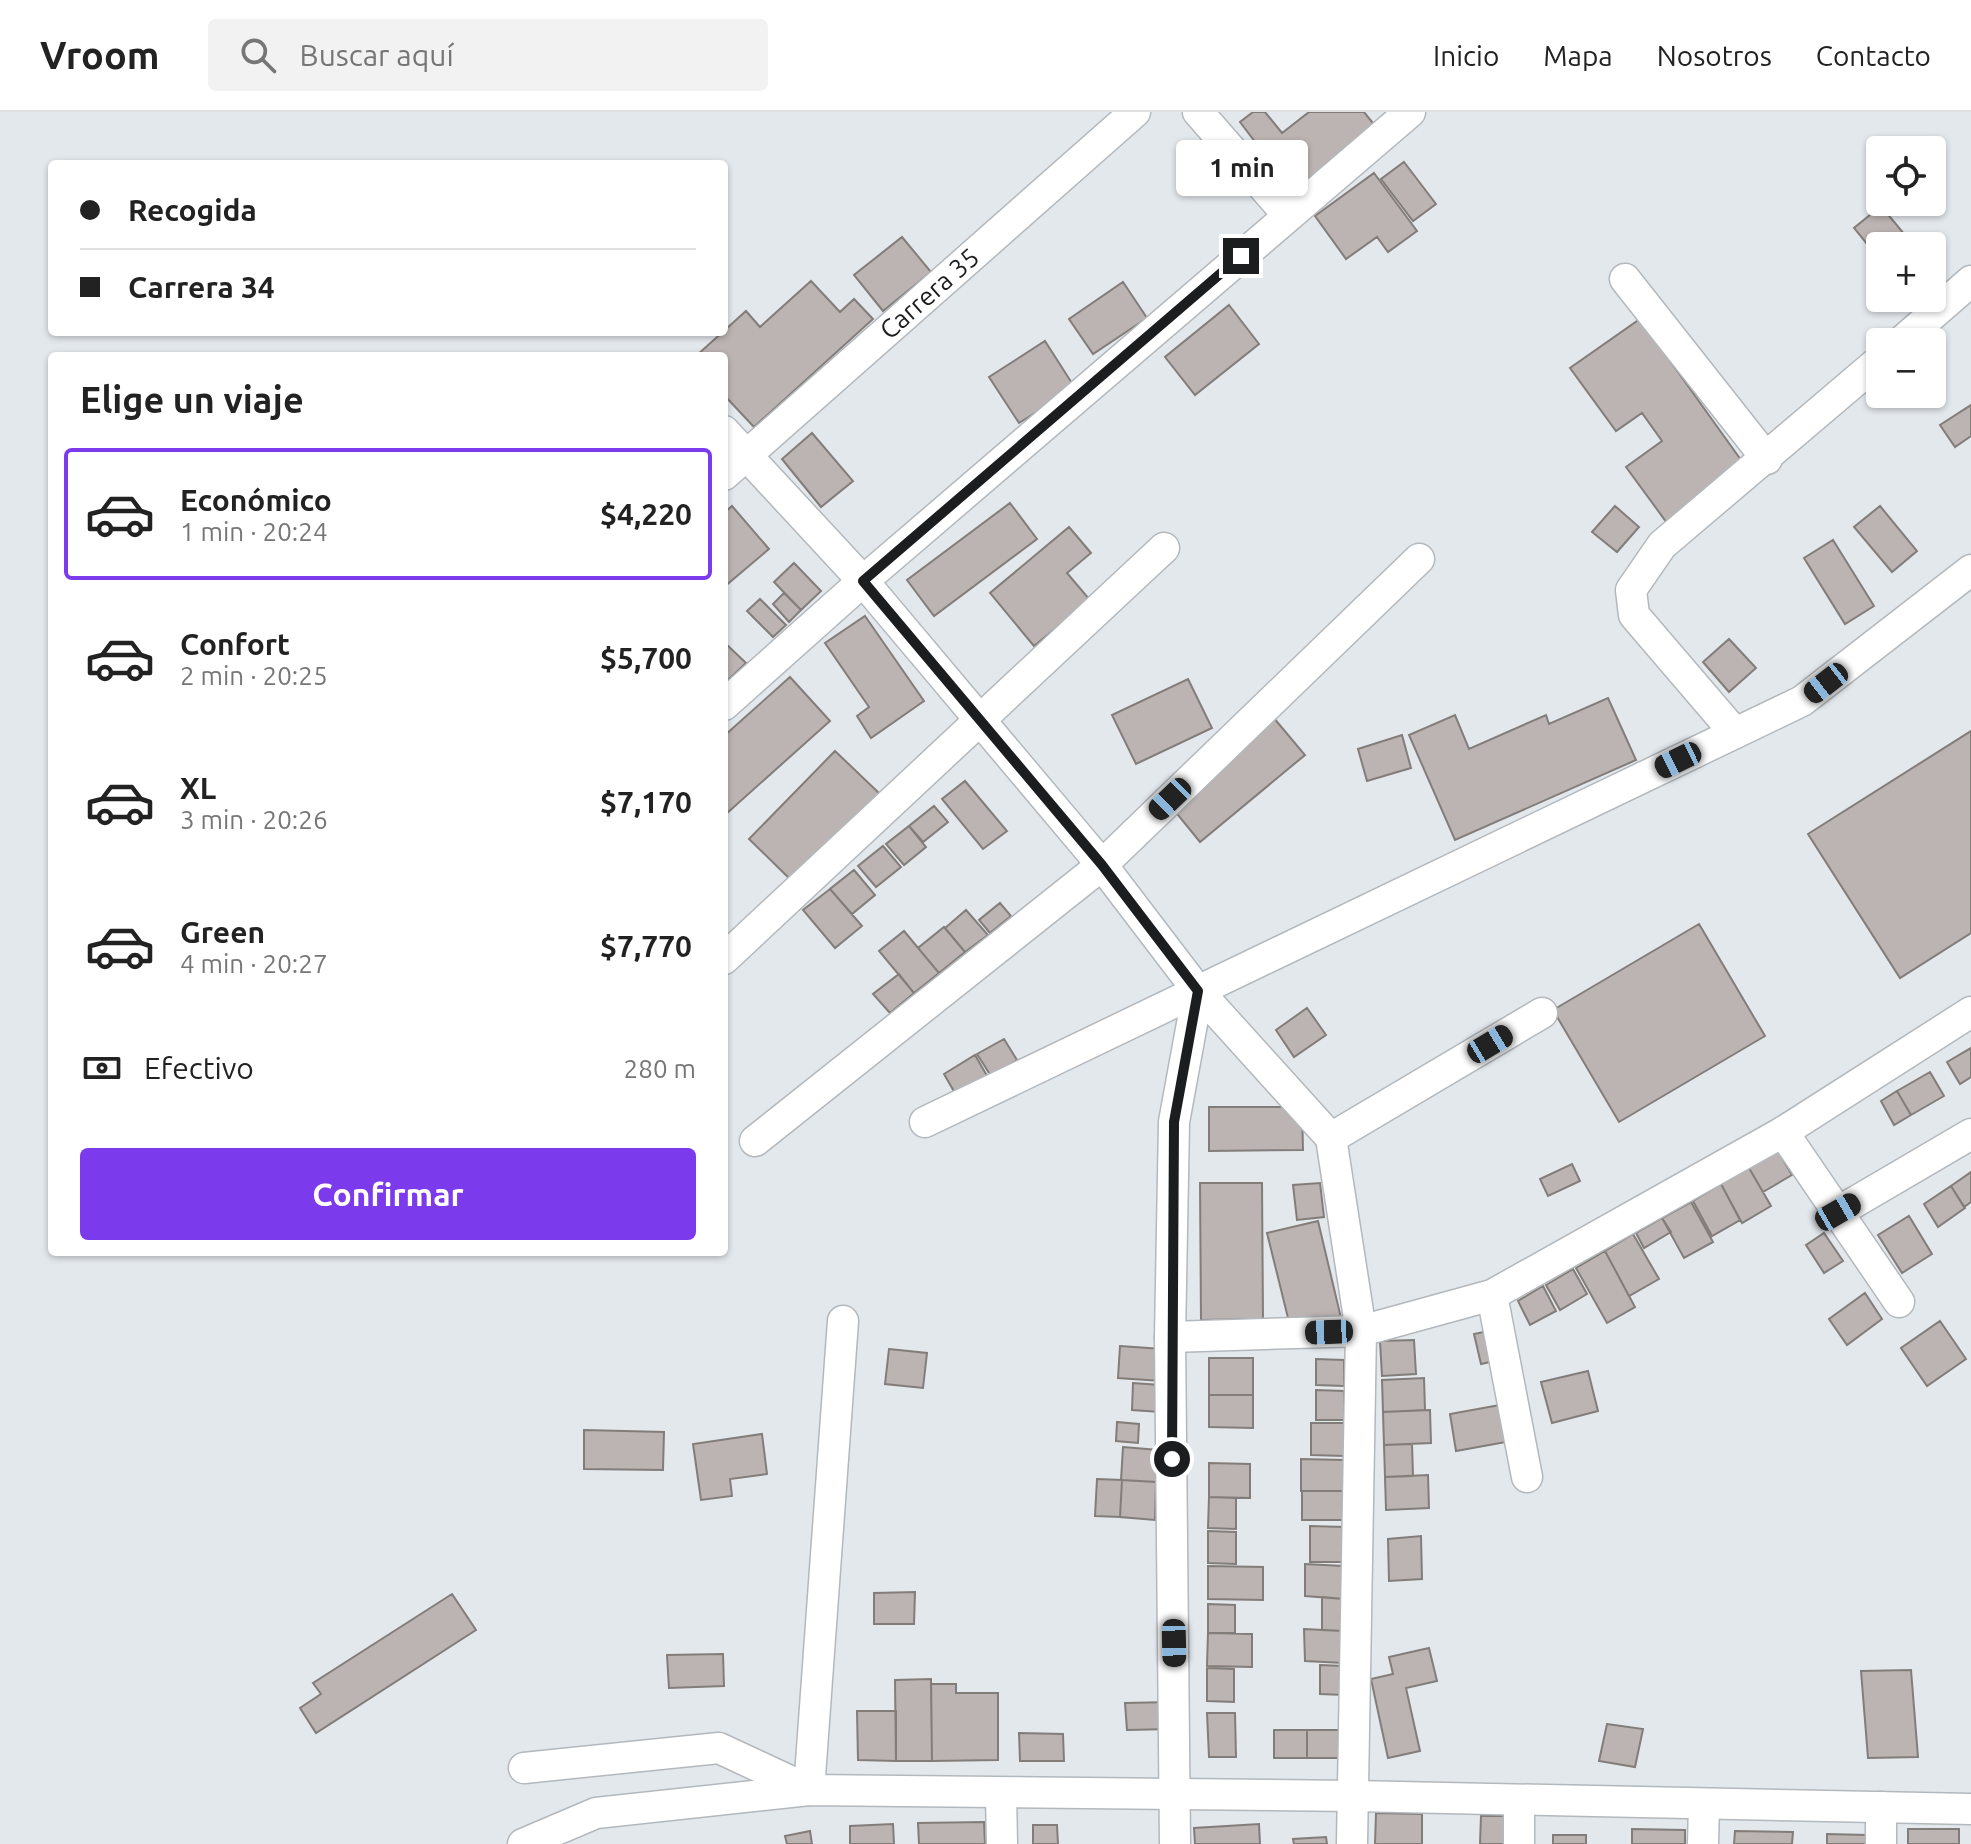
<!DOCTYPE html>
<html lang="es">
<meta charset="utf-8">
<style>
:root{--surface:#fff;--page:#f2f2f2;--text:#222;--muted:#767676;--line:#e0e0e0;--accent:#7c3aed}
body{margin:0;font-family:Ubuntu,sans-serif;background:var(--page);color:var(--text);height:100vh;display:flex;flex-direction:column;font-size:30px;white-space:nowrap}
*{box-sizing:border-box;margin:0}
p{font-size:26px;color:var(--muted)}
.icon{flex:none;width:44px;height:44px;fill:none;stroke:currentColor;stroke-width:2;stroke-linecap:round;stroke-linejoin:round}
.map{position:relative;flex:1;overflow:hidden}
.details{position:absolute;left:48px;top:240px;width:680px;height:904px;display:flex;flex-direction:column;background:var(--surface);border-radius:8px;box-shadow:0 2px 6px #0004}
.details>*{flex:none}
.guide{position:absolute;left:48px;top:48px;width:680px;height:176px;border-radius:8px;box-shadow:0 2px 6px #0004;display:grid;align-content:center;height:176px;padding:0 32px;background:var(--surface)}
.tools{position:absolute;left:1866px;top:24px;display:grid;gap:16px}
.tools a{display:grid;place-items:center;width:80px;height:80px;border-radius:8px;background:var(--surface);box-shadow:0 2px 6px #0004;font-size:40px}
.end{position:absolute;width:36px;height:36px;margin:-18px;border:10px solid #1c1d1f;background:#fff;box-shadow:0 0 0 4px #fff}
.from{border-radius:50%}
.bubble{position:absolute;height:56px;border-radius:8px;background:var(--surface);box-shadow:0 2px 6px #0004;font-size:26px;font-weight:600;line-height:56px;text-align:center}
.car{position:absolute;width:24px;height:48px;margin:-24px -12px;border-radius:10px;box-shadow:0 0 6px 2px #0007;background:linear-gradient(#222 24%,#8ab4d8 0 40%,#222 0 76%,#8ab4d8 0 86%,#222 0)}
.guide b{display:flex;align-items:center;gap:28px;height:76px;font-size:30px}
.guide b+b{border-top:2px solid var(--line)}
.guide i{width:20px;height:20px;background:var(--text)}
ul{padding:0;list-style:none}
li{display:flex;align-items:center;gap:24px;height:132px;margin:0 16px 12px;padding:0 16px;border:4px solid transparent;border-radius:8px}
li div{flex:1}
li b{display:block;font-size:30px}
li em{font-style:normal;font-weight:600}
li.selected{border-color:var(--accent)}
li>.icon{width:72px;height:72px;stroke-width:1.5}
h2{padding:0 32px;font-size:36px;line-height:96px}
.pay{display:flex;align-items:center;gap:20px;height:88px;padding:0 32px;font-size:30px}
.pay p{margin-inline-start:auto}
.cta{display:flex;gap:16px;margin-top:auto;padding:16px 32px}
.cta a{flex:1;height:92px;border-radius:8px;background:var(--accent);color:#fff;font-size:32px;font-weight:600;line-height:92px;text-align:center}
header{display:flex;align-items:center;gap:48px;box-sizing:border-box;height:112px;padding:0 40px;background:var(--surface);border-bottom:2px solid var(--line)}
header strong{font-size:38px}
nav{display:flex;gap:44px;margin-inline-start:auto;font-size:28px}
.search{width:560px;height:72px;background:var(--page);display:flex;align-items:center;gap:20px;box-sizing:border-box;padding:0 28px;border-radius:8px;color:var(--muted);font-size:30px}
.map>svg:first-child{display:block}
.building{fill:#bbb4b2;stroke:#837d7a;stroke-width:2}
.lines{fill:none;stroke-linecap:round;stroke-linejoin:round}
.minor-casing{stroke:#b3b8bd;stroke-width:33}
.minor{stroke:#fff;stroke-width:30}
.route{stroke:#1c1d1f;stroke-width:10}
.labels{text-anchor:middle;stroke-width:6;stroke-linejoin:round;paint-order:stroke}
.street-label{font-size:26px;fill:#1c1d1f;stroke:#f0f5fa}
</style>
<header>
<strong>Vroom</strong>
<div class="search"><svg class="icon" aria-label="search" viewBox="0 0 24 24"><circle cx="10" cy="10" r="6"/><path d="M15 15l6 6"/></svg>Buscar aquí</div>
<nav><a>Inicio</a><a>Mapa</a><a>Nosotros</a><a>Contacto</a></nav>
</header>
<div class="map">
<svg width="1971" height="1732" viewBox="0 0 1971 1732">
<rect width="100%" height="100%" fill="#e3e8ed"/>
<!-- building -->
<path class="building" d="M1253 0H1265L1282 21 1309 0H1364L1377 16 1293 80 1240 10Z
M1404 50 1436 92 1413 109 1381 67Z
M1374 61 1417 119 1388 140 1377 125 1346 147 1315 104Z
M1881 94 1914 134H1880V148L1854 116Z
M902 125 931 160 883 199 854 163Z
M811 169 840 200 854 187 873 207 754 315 724 283V244H696L746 199 760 215Z
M1123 170 1147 206 1093 242 1069 207Z
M1229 193 1259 232 1195 283 1165 245Z
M1640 207 1746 355 1667 411 1626 355 1662 329 1642 301 1616 319 1570 256Z
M1045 229 1075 276 1019 311 989 265Z
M1971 293V324L1955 335 1940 313Z
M812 321 853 369 821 395 782 347Z
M1010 391 1037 427 934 504 907 468Z
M732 394 769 437 724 475V401Z
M1615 394 1639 415 1617 440 1592 420Z
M1880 394 1917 439 1892 460 1854 415Z
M1069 415 1091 441 1067 461 1090 488 1034 534 990 481Z
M1833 428 1874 494 1845 512 1804 446Z
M794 451 821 479 801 498 774 470Z
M784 481 801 498 789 510 773 492Z
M760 487 786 513 773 525 747 499Z
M865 504 924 589 871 626 857 604 869 595 825 531Z
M1729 527 1756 556 1729 580 1703 550Z
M724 530 746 551 724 572Z
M790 565 830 609 726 702 724 624Z
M1188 567 1212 616 1136 652 1112 603Z
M1608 586 1636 648 1455 728 1409 623 1455 603 1469 637 1546 603 1549 612Z
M1273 605 1305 643 1200 730 1169 692Z
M1971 619V821L1900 866 1808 722Z
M1402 623 1411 656 1367 669 1358 637Z
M835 639 880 682 794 771 749 727Z
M965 669 1007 719 983 737 942 687Z
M934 694 948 710 923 730 909 714Z
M909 714 926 735 904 753 886 732Z
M883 734 901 755 876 775 858 754Z
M854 758 875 783 852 802 830 777Z
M830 777 862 814 835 836 803 798Z
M1000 791 1011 804 990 821 979 808Z
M966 798 988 823 965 840 945 816Z
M1699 812 1765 924 1619 1010 1553 898Z
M944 815 965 840 939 861 918 836Z
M904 819 939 861 914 881 879 839Z
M899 862 914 881 890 901 873 882Z
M1307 896 1326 923 1294 945 1276 918Z
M1004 927 1017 948 991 964 977 942Z
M1971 936V965L1960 972 1947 950Z
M975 943 990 969 959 988 944 962Z
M1930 960 1944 984 1911 1003 1897 979Z
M1897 979 1911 1003 1894 1013 1881 989Z
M1209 995H1302L1303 1038 1209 1039Z
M1778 1039 1792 1063 1763 1080 1749 1056Z
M1572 1052 1580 1069 1548 1084 1540 1067Z
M1749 1056 1771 1094 1742 1111 1721 1072Z
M1971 1060V1090L1964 1095 1951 1074Z
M1200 1071H1262L1263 1207 1201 1208Z
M1320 1071 1324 1105 1297 1108 1293 1073Z
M1721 1072 1740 1108 1712 1124 1693 1089Z
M1951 1074 1965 1096 1938 1115 1924 1092Z
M1691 1090 1713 1130 1684 1146 1662 1106Z
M1909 1104 1932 1142 1902 1161 1878 1123Z
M1662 1106 1671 1120 1644 1136 1636 1121Z
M1318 1109 1341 1206 1291 1218 1267 1121Z
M1824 1121 1843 1149 1824 1161 1806 1133Z
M1633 1122 1659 1167 1629 1184 1605 1139Z
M1605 1139 1635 1195 1607 1211 1576 1156Z
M1573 1157 1587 1182 1560 1198 1546 1173Z
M1543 1174 1556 1199 1530 1213 1518 1189Z
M1865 1181 1882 1207 1847 1233 1829 1207Z
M1940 1209 1966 1247 1927 1274 1901 1236Z
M1498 1217 1504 1247 1481 1252 1474 1222Z
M1414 1228 1416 1262 1382 1264 1380 1229Z
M1120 1234 1162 1237 1161 1269 1118 1266Z
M889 1237 927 1241 923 1276 885 1272Z
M1209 1246H1253V1283H1209Z
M1316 1247 1344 1248V1274L1316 1273Z
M1588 1259 1598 1299 1552 1311 1541 1270Z
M1424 1266 1425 1298 1383 1300 1382 1268Z
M1133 1271 1160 1273V1300L1132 1298Z
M1316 1278 1344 1279V1308H1316Z
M1209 1283H1253V1316L1209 1315Z
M1511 1291 1517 1328 1456 1339 1450 1302Z
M1430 1298 1431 1331 1384 1333 1383 1300Z
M1117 1310 1139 1312 1138 1331 1116 1329Z
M1311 1311H1344V1344L1311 1343Z
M584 1318 664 1320 663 1358 584 1357Z
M762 1322 767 1362 730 1367 732 1384 701 1388 693 1332Z
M1412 1332 1413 1364 1385 1365 1384 1333Z
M1123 1335 1158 1338 1156 1370 1121 1368Z
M1301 1347 1344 1348V1379H1301Z
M1209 1351 1250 1352V1386L1209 1385Z
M1428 1363 1429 1396 1386 1398 1385 1365Z
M1097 1367 1122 1368 1120 1405 1095 1404Z
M1122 1368 1156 1370 1155 1408 1120 1405Z
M1302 1379H1344V1408H1302Z
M1209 1385 1236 1386V1417L1208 1416Z
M1310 1414 1344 1415V1450H1310Z
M1208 1419 1236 1420V1452L1208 1451Z
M1421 1424 1422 1467 1389 1469 1388 1427Z
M1305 1452 1343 1454V1487L1305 1484Z
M1208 1454 1263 1455V1488L1208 1487Z
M915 1480 914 1512H874V1481Z
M452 1482 476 1518 316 1621 300 1596 321 1582 313 1571Z
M1322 1485 1343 1487V1519L1322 1518Z
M1208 1492 1235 1493V1521H1208Z
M1304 1517 1343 1519V1551L1305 1549Z
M1208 1521 1252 1522V1555L1207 1554Z
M1429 1536 1437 1569 1406 1576 1420 1639 1388 1646 1371 1567 1393 1562 1389 1545Z
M723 1542 724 1574 669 1576 667 1543Z
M1320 1553 1343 1554 1344 1583 1320 1582Z
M1207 1556 1234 1557V1590L1207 1589Z
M1911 1558 1918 1645 1868 1646 1861 1559Z
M931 1567 932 1649H896L895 1568Z
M931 1572H956V1581H998V1648L932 1649Z
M1171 1590 1172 1617 1127 1618 1125 1591Z
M857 1599H896V1649L858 1648Z
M1207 1601H1235L1236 1645H1209Z
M1607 1612 1643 1617 1635 1655 1599 1649Z
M1274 1618H1307V1646H1274Z
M1307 1618H1343V1646H1307Z
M1019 1621 1063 1622 1064 1649H1020Z
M1376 1701 1422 1702V1732H1375Z
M1481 1704H1508L1507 1732H1480Z
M984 1710 985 1732H919L918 1711Z
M893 1712 894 1732H850V1714Z
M1259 1712 1260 1732H1195L1194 1716Z
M1033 1713H1057L1058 1732H1033Z
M1632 1717 1685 1718V1732H1632Z
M1908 1717H1959V1732H1908Z
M810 1719 812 1732H787L785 1724Z
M1735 1719 1793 1720 1792 1732H1734Z
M1827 1722 1867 1723V1732H1827Z
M1553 1723H1586V1732H1553Z
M1326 1725 1327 1732H1294L1293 1727Z"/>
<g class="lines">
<!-- minor casing -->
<g class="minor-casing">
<g id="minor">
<path d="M1198 0 1288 103"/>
<path d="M1625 167 1767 347"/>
<path d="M1901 230 1971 169"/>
<path d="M724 319 863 469 1102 753 1198 879 1331 1026 1361 1219 1352 1732"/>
<path id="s1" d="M724 363 1135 0"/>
<path d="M724 593 863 469 1410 0"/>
<path d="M1735 621 1634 503 1631 478 1662 433 1880 248"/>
<path d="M724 847 1164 436"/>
<path d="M925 1010 1802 589 1971 458"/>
<path d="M1783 1020 1899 1190"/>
<path d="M1331 1026 1542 901"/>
<path d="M755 1029 1102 753 1419 447"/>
<path d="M1838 1100 1971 1022"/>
<path d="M1492 1183 1527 1365"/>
<path d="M1170 1225 1361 1219 1492 1183 1783 1020 1971 900"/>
<path d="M524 1656 719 1636 809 1678 843 1209"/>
<path d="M1001 1681 1002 1732"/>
<path d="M1519 1690V1732"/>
<path d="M523 1732 596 1701 809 1678 1353 1684 1971 1697"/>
<path d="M1175 1732 1170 1225 1174 1010 1198 879"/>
<path d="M1703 1732 1704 1693"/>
<path d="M1881 1732V1695"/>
</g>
</g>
<!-- minor -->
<use href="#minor" class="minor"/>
</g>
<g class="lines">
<!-- route -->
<path class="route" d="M1172 1347 1174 1010 1198 879 1102 753 863 469 1241 144"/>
</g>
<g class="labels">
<!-- street labels -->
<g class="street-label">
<text dy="9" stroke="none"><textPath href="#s1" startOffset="274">Carrera 35</textPath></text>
</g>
</g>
</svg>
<div class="tools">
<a><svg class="icon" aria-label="locate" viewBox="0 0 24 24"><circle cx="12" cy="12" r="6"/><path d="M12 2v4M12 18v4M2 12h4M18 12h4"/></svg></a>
<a>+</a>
<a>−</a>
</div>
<i class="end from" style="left:1172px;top:1347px"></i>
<i class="end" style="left:1241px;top:144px"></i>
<div class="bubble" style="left:1176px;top:28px;width:132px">1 min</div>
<i class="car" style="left:1826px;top:571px;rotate:232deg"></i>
<i class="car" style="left:1678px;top:648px;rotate:244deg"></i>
<i class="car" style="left:1170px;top:687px;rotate:226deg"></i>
<i class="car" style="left:1490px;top:932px;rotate:59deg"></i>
<i class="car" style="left:1838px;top:1100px;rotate:60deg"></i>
<i class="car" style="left:1329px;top:1220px;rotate:268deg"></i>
<i class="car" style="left:1174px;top:1531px;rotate:179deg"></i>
<div class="guide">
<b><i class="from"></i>Recogida</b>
<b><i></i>Carrera 34</b>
</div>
<section class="details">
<h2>Elige un viaje</h2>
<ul>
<li class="selected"><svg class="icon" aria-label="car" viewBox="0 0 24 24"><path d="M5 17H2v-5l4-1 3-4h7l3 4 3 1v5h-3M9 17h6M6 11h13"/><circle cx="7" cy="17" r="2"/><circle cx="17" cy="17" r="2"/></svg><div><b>Económico</b><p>1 min · 20:24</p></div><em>$4,220</em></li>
<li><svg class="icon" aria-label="car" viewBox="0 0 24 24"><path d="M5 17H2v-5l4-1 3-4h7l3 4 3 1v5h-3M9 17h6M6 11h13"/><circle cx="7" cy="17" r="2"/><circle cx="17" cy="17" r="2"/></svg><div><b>Confort</b><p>2 min · 20:25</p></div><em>$5,700</em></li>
<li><svg class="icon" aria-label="car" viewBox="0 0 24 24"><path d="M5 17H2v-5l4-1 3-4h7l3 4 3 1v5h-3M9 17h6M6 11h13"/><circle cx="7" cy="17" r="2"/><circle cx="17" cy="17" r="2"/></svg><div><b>XL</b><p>3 min · 20:26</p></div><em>$7,170</em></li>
<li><svg class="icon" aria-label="car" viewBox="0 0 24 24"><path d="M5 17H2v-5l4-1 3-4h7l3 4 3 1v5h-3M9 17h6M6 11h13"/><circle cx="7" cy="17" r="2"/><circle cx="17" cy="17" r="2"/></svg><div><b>Green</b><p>4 min · 20:27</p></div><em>$7,770</em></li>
</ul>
<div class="pay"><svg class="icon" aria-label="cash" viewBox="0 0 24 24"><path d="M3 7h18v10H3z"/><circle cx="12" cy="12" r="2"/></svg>Efectivo<p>280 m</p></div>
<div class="cta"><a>Confirmar</a></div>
</section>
</div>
